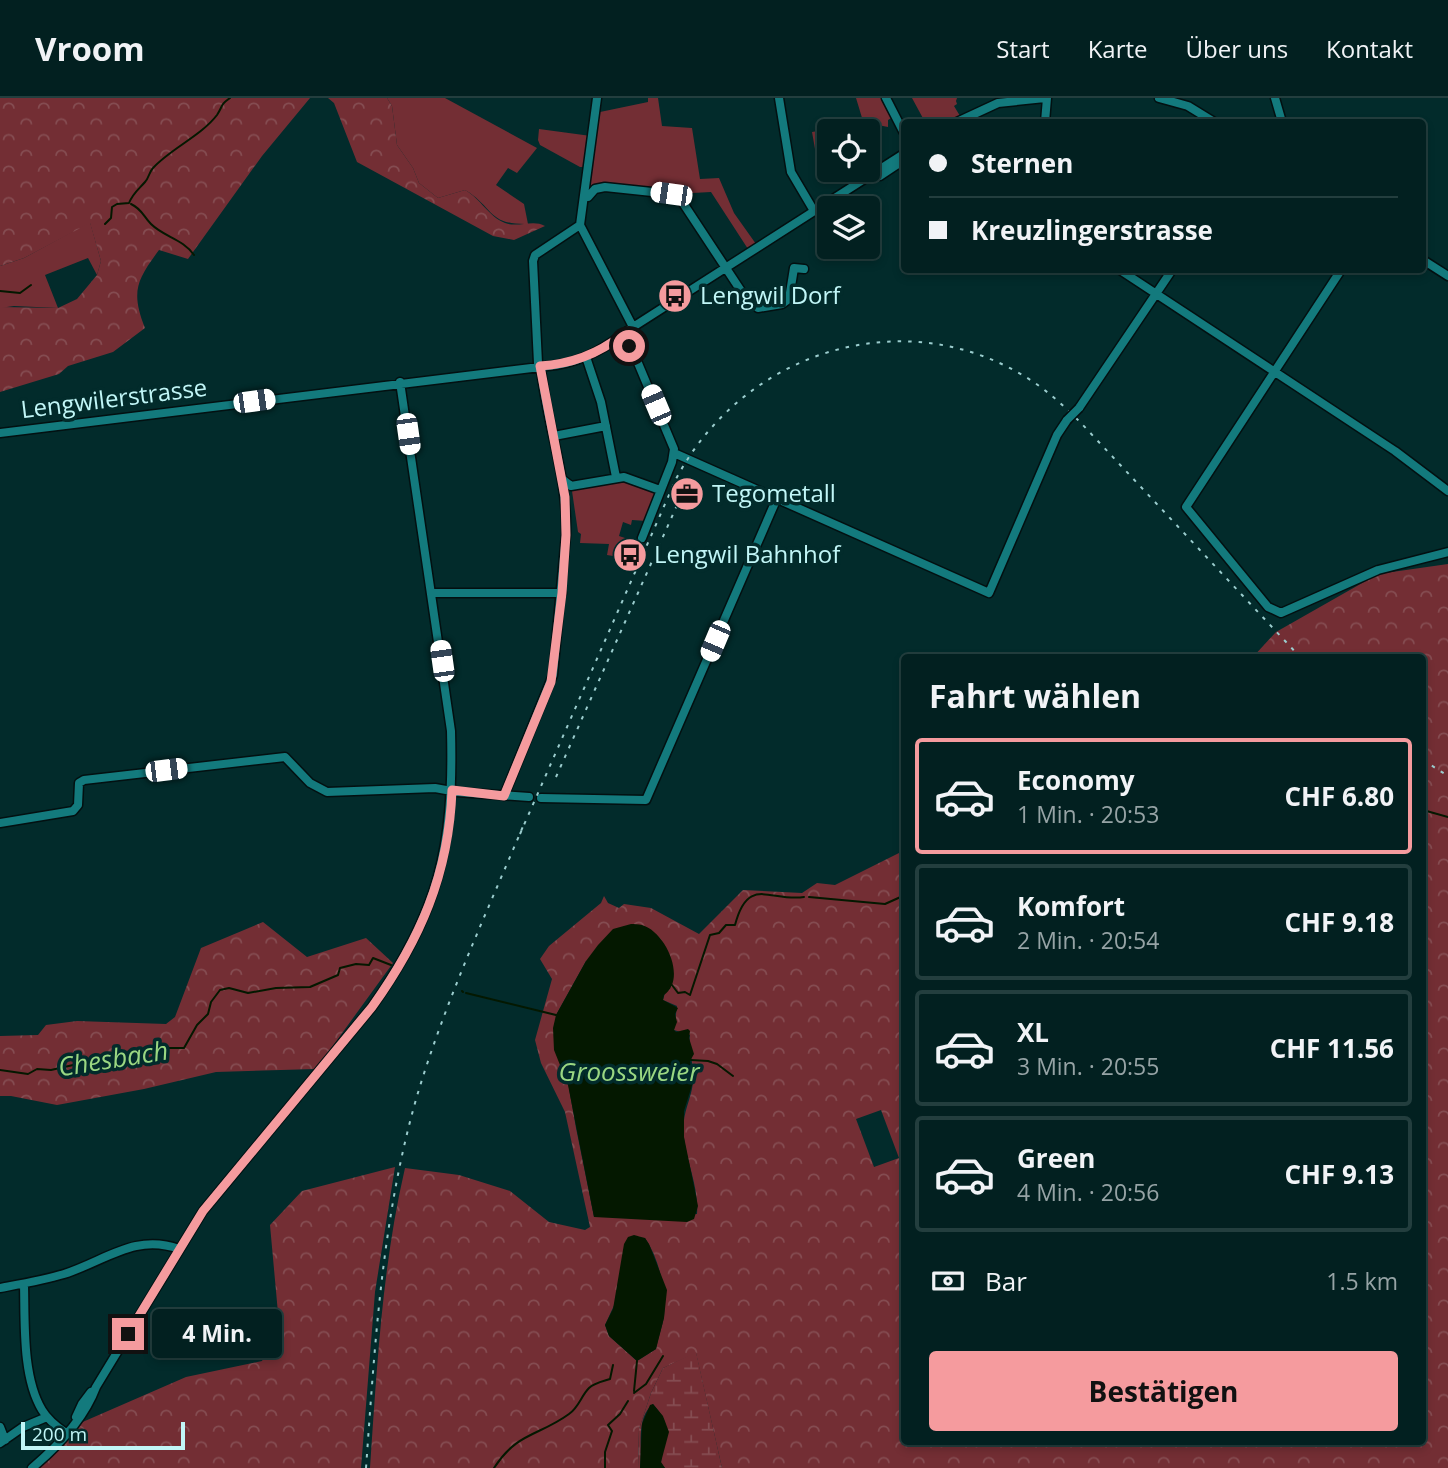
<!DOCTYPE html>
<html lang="de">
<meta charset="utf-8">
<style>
:root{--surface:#022020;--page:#0c2829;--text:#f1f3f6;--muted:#96a3a5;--line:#233e3e;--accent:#f59b9e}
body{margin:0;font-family:"Open Sans",sans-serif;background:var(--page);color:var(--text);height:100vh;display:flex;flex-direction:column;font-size:26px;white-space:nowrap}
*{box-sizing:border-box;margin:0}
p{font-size:23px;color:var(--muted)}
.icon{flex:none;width:38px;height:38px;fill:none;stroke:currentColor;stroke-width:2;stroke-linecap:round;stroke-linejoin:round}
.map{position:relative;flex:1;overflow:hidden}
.details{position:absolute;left:901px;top:556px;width:525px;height:791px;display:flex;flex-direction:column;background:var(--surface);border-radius:7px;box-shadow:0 4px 10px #0003,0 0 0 2px var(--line)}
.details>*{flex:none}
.banner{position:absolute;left:901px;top:21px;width:525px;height:154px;border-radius:7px;box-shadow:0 4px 10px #0003,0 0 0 2px var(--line);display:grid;align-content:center;height:154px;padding:0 28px;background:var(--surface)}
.fabs{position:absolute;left:817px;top:21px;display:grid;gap:14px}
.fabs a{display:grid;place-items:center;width:63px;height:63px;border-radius:7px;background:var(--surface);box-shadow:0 4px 10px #0003,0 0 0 2px var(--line);font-size:35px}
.scale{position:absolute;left:21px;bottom:18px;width:164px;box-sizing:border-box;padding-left:7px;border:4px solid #c1f6f7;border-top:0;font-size:19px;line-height:24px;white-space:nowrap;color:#c1f6f7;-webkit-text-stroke:5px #022b2b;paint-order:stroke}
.end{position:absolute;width:32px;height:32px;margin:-16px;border:9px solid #f59b9e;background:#111;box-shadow:0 0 0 4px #111}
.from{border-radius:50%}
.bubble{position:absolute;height:49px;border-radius:7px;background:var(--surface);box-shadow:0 4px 10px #0003,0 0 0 2px var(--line);font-size:23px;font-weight:700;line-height:49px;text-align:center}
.car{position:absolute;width:21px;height:42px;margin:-21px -10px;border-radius:9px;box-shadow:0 0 5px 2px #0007;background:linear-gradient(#fff 24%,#345 0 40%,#fff 0 76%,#345 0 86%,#fff 0)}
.banner b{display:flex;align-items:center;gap:24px;height:66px;font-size:26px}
.banner b+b{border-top:2px solid var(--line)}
.banner i{width:18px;height:18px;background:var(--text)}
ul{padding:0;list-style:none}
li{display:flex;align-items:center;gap:21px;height:116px;margin:0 14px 10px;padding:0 14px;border:4px solid var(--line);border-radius:7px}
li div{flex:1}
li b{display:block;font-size:26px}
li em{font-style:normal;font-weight:700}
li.active{border-color:var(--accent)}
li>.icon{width:63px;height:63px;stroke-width:1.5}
h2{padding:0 28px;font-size:32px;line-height:84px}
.pay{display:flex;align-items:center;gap:18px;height:77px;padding:0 28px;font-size:26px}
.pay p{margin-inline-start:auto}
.button{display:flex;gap:14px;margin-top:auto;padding:14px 28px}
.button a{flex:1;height:80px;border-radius:7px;background:var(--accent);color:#111;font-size:28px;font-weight:700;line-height:80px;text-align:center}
header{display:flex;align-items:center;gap:42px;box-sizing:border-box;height:98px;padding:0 35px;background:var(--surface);border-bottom:2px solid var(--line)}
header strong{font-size:33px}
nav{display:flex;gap:38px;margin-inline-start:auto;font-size:24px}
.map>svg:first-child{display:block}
.grass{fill:#732e34}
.forest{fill:url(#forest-crowns);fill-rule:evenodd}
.wetland{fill:url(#wetland-marsh)}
.water{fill:#041800}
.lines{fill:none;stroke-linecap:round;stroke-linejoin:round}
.stream{stroke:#041800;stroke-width:2}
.minor-casing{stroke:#031011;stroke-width:11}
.minor{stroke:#137a7d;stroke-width:8}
.rail{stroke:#9bcdce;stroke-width:2;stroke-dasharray:3.5 7;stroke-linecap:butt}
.minor-bridge-casing{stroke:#031011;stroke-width:11;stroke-linecap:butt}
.minor-bridge{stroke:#137a7d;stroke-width:8}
.route{stroke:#f59b9e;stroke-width:9}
.labels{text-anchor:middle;stroke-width:7;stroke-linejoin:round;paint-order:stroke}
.poi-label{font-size:24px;fill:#c1f6f7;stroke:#022b2b;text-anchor:start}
.street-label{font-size:24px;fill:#c1f6f7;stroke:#022b2b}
.water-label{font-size:26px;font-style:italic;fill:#9ad782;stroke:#022b2b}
</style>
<header>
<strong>Vroom</strong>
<nav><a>Start</a><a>Karte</a><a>Über uns</a><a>Kontakt</a></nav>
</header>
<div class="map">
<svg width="1448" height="1370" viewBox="0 0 1448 1370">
<defs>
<pattern id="forest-crowns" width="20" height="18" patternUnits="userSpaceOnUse" patternTransform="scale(1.75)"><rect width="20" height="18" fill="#732e34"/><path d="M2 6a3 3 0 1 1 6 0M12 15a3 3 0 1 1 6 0" fill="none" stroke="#854d52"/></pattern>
<pattern id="wetland-marsh" width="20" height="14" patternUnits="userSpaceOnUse" patternTransform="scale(1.75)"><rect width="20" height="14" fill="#732e34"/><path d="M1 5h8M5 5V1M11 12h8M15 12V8" fill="none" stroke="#854d52"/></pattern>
</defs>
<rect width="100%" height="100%" fill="#022b2b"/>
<!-- grass -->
<path class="grass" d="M387 0H445L537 50 517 75 508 70 496 87 524 106 528 126C487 127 494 109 465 92L438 100 419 85 413 70 397 47 392 8Z
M648 0H658L662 28 692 30 700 81 719 80 734 115 756 146 748 151 711 94 674 96 600 87 588 94 600 14 648 4Z
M856 0H883L893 19 888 22V29L878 27 866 33Z
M912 0H957L956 3 957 6 954 8 960 18 949 24H925Z
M539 31 591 38 585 69H580L540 47 538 42Z
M830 31 829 66 818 68 812 34Z
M90 124 101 163 97 177 88 160 45 177 58 210 14 208 0 210V168L24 160Z
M606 384C623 385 643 383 655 397L647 423 632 422 631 427 623 424 619 438 634 443 613 458 607 457 609 446 580 445 581 436 578 434 572 393Z"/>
<!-- forest -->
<path class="forest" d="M0 0H310L262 58 188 161 159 152C136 183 131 194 145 230L113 254 68 268 59 276 0 294V209L58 210 77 201 97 177 101 163 90 125 24 160 0 168Z
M328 0H387L392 8 397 47 413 70 419 85 438 100 465 92C481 101 488 118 505 125 518 130 533 121 545 128L514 142 493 138 357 64 334 5Z
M1448 466V1370H722L696 1255 663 1270 651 1295 639 1331 638 1370H370C377 1269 382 1169 405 1070L459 1077 510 1093 549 1124 585 1132 590 1129 565 1014 541 965 535 942 552 881 540 861 549 848 601 805 604 798 608 805 619 810 624 806 651 810 699 836 743 792 802 795 817 785 835 787 905 752V1344H1423V560H1252L1276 534 1378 476ZM586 863H672V887L665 895 663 902 677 908 674 932 690 937C688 951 695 971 693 985 690 1006 681 1016 684 1040 687 1065 699 1090 697 1116L594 1119 576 1030 556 917ZM881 1012 899 1060 874 1069 856 1021ZM645 1140C660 1162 666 1193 664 1219 662 1229 658 1240 656 1251L637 1263 609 1238 605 1227Z
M263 824 307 859 366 840 393 865 316 971 216 974 144 991 57 1007 11 998H0V938L38 937 46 927 77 923 166 926 175 919 201 850Z
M395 1069 375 1194 361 1370H38L58 1352 78 1326 186 1279 262 1263 279 1226 270 1127 302 1093Z"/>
<!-- wetland -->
<path class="wetland" d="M696 1254 722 1370H665L661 1365C664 1337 675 1331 653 1306 635 1320 643 1350 640 1370H638L639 1331 651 1295 663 1270Z"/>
<!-- water -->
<path class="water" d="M631 826C634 826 638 826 642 827 666 834 687 881 664 897L663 902 678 910 675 916 677 924 674 932 676 934 688 931 690 933 689 940 694 956 690 963 693 984 684 1013V1039L698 1108 694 1121 687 1124 594 1119 568 987 554 952 553 930 556 917 586 863 598 847 613 831Z
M634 1137 645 1140 649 1146 667 1192 664 1220 656 1251 637 1263 609 1238 605 1227 613 1211 624 1146 628 1139Z
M653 1306 663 1318 669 1334 661 1364 665 1370H640L642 1326 650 1307Z"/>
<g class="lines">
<!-- stream -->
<path class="stream" d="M131 106C142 111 143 118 151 126 164 139 183 141 194 157
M105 126 111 120 112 109 117 106 129 105C133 95 138 92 145 84 149 80 149 74 153 70 170 51 201 38 217 17 223 8 220 7 230 0
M0 193 20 195 31 187
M1423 712 1448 719
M809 799 885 806 905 797
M672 887 678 895 685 894 690 897 710 837 719 835 726 827H735C748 777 770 804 804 799
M462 893 463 894
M466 895 556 917
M691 962 708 963 717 966 733 978
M0 972 28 976 37 971 51 972 82 965 116 966 131 955 143 957 167 950H184L197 927 208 916 211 904 220 892 229 890 248 895 276 890 310 889 338 877 340 870 356 866 369 867 373 860 391 867
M634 1293 637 1263
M634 1295 646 1286 663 1258
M494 1370C517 1334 539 1338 569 1316 579 1309 581 1298 589 1290 594 1285 604 1283 610 1281L613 1267
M605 1370V1354L612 1333 608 1327 620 1316 628 1303"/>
<!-- minor casing -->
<g class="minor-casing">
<path id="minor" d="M597 0 580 127 633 229
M779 0 791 74 814 113
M886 0 905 37
M1159 0 1188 8 1214 24
M1275 0 1282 24
M957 24 998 5 1045 0
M1045 24 1047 0
M880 78 898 66 905 68
M584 98 588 99 595 91 605 89 671 96 681 102 747 202 758 210 782 206 789 201 794 170 804 171
M1423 162 1448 178
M1120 172 1395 353 1448 393
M1341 172 1186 409 1268 509 1281 515 1378 472 1448 454
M622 237 638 265 674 351 672 364 642 440
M586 259 601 304 616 379
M1079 310 1172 172
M0 335 556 267C587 262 608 248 633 229L905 55
M554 338 606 328
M674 355 989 495 1057 337 1067 322
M562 381 571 388 624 379 660 392
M431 495H562
M504 698 553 577 566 437C568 380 547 327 541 271L538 265 533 163 535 157 580 127
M541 700 646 702 777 400
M0 725 73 713 78 707 79 685 84 682 285 659 310 685 327 694 435 690 457 694 529 699
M24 1186C25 1224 22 1279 42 1312 48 1322 57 1329 66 1335
M0 1190C21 1186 44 1182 64 1176 105 1163 135 1135 179 1151
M76 1319 82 1306 91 1294
M0 1329 5 1342
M0 1345 23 1329 47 1319
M32 1370C57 1349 84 1321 96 1289L203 1113 372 909C439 814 454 749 451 633L400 284"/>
</g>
<!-- minor -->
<use href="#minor" class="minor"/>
<!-- rail -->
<path class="rail" d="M1423 662 1448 678
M556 679 682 396
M520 736 676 381C744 252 907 201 1032 283 1050 295 1066 310 1081 325L1301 560
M366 1370C375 1245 382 1119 417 998 445 904 486 816 524 726"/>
<!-- minor-bridge casing -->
<g class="minor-bridge-casing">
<path id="minor-bridge" d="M1067 322 1079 310"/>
</g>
<!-- minor-bridge -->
<use href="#minor-bridge" class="minor-bridge"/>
</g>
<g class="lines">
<!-- route -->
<path class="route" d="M128 1236 203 1113 372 909C420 842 449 776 452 692L504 698 551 584 562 495 566 437 565 399 540 268C571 266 597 257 622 237L629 248"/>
</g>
<!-- icons -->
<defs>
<g id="bus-disc" transform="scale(1.75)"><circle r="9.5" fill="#f59b9e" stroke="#022b2b"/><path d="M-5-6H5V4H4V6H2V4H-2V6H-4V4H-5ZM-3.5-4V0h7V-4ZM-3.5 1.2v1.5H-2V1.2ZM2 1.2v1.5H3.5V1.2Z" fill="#111"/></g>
<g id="office-disc" transform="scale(1.75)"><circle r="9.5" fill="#f59b9e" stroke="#022b2b"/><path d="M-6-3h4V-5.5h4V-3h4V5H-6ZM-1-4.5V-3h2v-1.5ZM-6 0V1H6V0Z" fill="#111"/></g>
</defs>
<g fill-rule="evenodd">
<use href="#bus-disc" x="675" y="198"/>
<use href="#office-disc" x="687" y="396"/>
<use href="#bus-disc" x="630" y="457"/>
</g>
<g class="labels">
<!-- poi labels -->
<g class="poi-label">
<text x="700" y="206">Lengwil Dorf</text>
<text x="712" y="404">Tegometall</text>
<text x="654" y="465">Lengwil Bahnhof</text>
</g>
<!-- street labels -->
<g class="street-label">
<text transform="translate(114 301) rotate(-7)" y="8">Lengwilerstrasse</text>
</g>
<!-- water labels -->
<g class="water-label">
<text transform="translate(113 961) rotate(-9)" y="9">Chesbach</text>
<text x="629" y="983">Groossweier</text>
</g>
</g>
</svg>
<div class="fabs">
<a><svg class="icon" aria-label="locate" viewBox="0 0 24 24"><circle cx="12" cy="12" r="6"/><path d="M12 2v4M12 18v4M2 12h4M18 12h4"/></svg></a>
<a><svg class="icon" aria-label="layers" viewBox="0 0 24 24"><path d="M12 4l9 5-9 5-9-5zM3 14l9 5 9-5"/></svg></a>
</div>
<div class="scale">200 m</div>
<i class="end from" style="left:629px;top:248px"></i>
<i class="end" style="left:128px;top:1236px"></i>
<div class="bubble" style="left:152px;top:1211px;width:130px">4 Min.</div>
<i class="car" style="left:671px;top:96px;rotate:278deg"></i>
<i class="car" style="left:254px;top:303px;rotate:82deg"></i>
<i class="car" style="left:656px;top:307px;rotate:337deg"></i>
<i class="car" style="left:408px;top:336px;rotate:172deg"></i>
<i class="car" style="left:715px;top:543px;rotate:203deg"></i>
<i class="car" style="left:442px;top:563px;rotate:352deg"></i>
<i class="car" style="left:166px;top:672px;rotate:83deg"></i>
<div class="banner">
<b><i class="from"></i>Sternen</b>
<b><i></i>Kreuzlingerstrasse</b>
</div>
<section class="details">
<h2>Fahrt wählen</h2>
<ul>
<li class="active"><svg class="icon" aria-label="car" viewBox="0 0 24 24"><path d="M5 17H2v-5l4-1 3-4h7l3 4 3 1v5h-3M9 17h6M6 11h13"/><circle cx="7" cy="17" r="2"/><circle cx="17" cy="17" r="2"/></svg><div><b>Economy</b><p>1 Min. · 20:53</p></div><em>CHF 6.80</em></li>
<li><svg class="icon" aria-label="car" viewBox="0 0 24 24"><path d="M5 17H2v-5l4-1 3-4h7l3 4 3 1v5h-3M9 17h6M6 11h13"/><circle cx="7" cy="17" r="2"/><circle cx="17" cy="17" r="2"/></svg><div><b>Komfort</b><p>2 Min. · 20:54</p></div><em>CHF 9.18</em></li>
<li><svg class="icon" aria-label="car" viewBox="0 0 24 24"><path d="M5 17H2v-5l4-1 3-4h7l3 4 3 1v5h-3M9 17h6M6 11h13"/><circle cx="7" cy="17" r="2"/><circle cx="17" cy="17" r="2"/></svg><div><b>XL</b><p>3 Min. · 20:55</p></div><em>CHF 11.56</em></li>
<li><svg class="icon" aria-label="car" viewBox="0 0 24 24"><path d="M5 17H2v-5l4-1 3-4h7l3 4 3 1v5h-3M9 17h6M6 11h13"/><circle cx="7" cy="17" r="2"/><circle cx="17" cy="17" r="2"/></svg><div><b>Green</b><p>4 Min. · 20:56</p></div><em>CHF 9.13</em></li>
</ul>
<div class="pay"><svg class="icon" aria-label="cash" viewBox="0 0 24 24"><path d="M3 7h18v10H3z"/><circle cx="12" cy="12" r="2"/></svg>Bar<p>1.5 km</p></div>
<div class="button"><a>Bestätigen</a></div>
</section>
</div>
